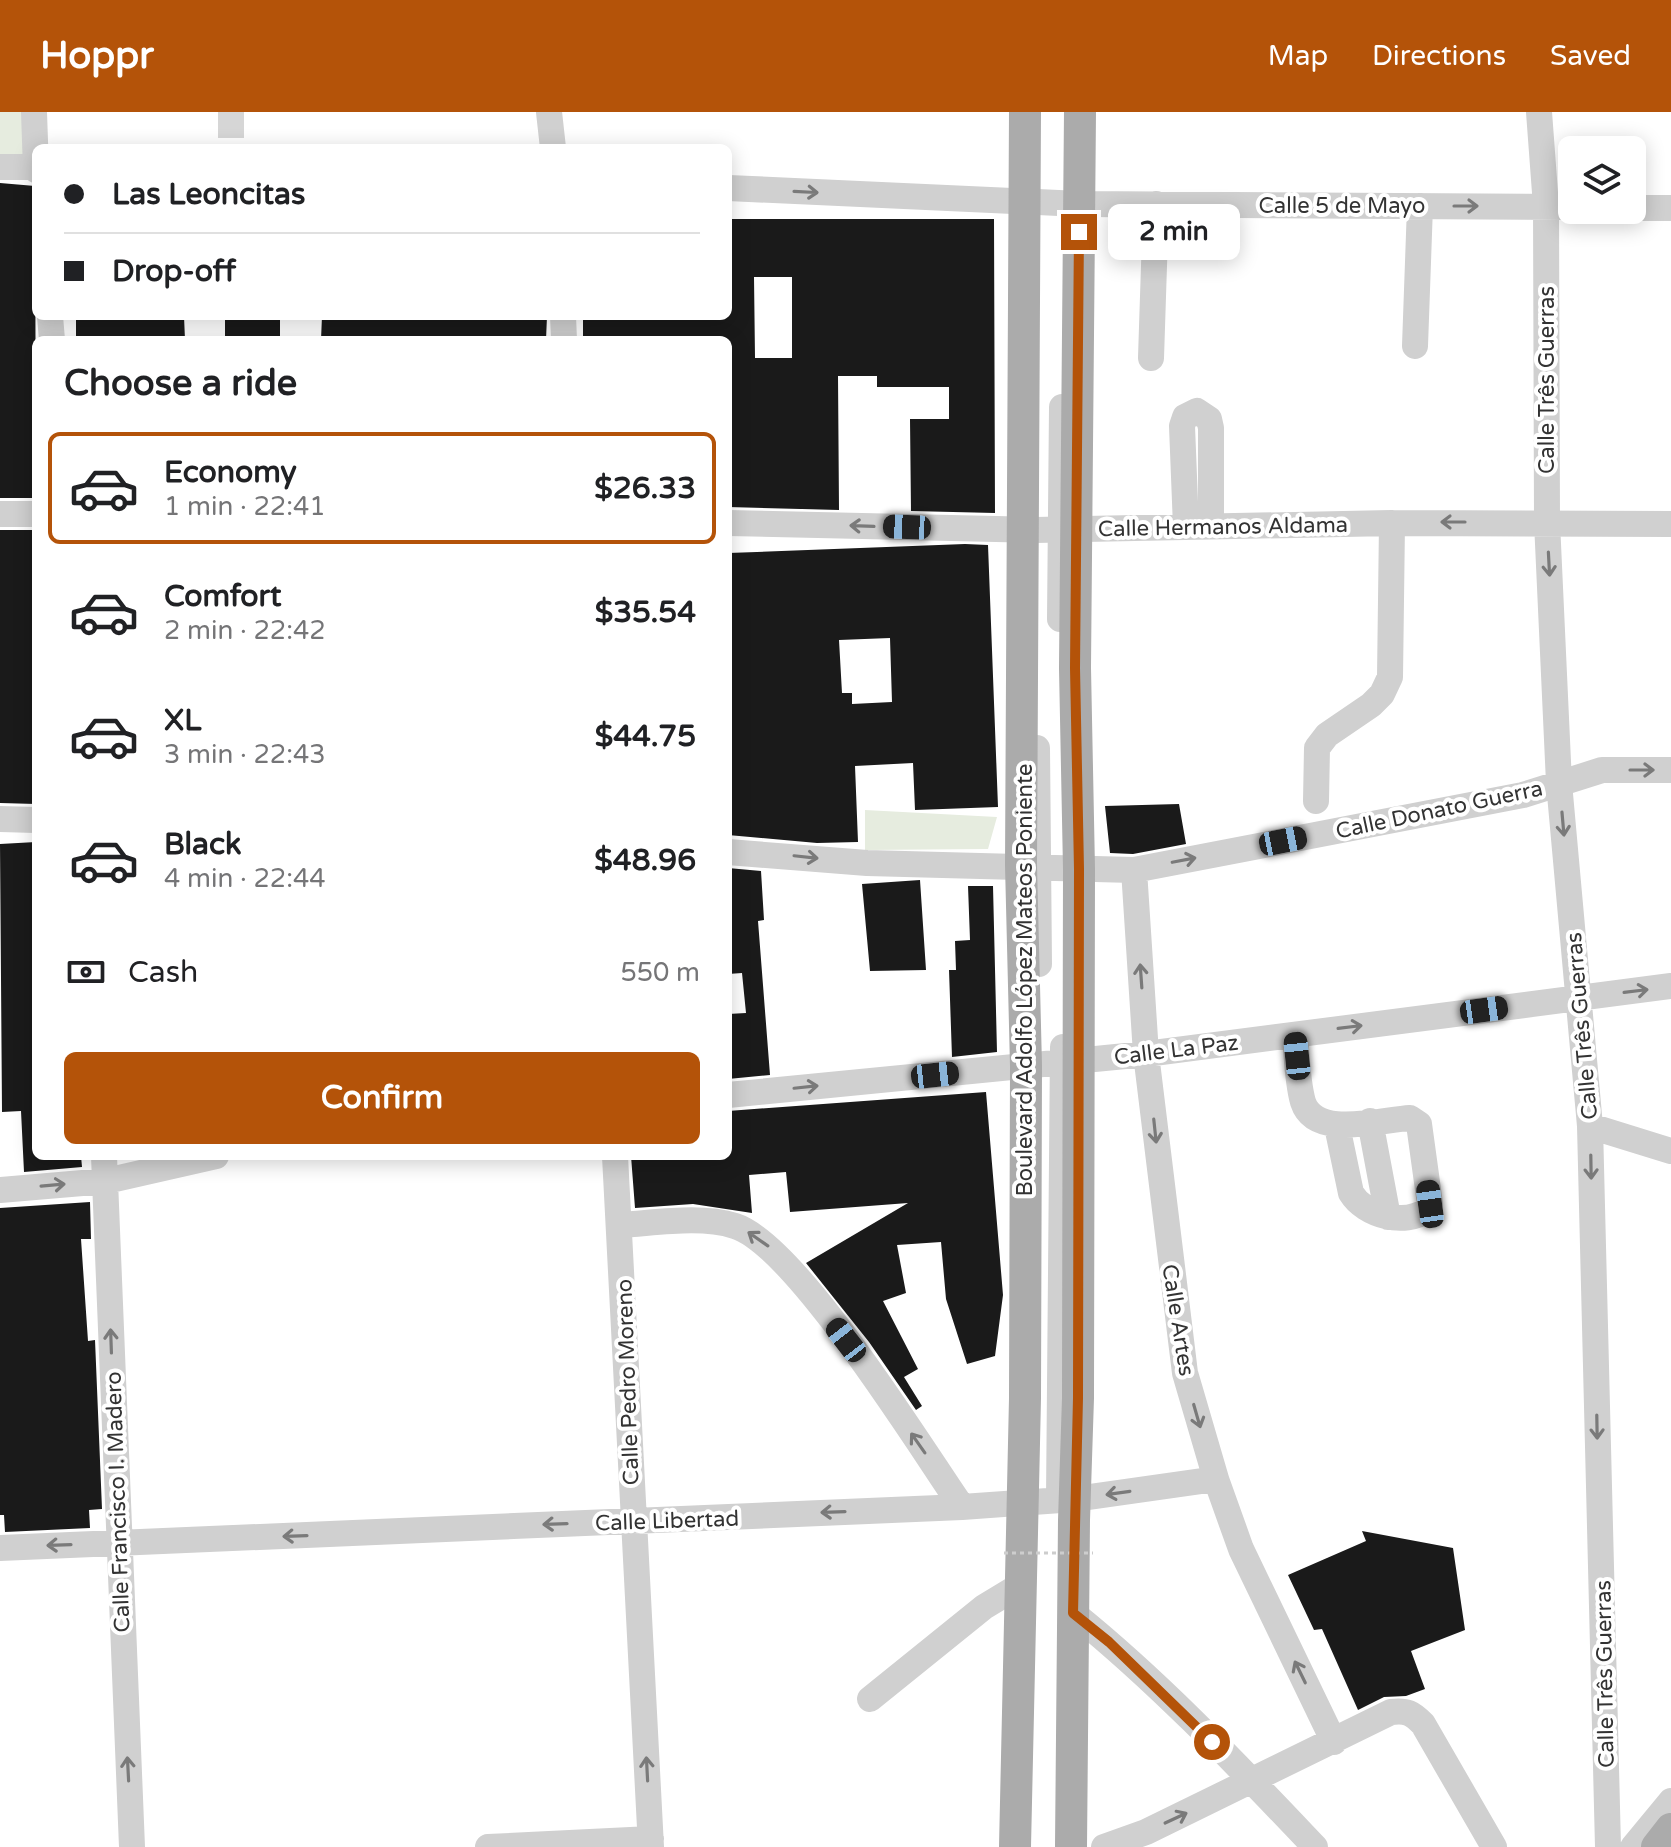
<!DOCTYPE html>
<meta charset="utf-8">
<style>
:root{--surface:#fff;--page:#f6f6f6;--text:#202124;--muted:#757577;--line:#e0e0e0;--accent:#b45309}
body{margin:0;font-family:"Varela Round",sans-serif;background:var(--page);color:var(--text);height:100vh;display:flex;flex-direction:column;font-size:30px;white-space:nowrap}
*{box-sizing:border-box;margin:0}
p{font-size:26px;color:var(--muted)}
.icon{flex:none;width:44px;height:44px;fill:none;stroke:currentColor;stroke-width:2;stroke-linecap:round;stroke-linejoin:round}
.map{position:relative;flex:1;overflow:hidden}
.side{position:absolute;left:32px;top:224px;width:700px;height:824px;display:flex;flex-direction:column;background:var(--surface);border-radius:12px;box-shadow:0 4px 20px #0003}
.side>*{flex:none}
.top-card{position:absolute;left:32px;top:32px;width:700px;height:176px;border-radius:12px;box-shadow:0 4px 20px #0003;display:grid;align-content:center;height:176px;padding:0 32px;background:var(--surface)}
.buttons{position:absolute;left:1558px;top:24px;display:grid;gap:16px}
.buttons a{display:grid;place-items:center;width:88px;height:88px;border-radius:12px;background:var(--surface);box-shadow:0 4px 20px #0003;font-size:40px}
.end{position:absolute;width:36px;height:36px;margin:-18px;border:10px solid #b45309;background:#fff;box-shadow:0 0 0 4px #fff}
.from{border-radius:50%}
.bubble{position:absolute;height:56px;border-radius:12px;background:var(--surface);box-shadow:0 4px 20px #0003;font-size:26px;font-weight:700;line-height:56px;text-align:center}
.car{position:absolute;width:24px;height:48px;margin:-24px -12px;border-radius:10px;box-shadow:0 0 6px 2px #0007;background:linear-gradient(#222 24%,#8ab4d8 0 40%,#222 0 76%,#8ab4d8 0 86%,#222 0)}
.top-card b{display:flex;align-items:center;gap:28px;height:76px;font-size:30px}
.top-card b+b{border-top:2px solid var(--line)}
.top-card i{width:20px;height:20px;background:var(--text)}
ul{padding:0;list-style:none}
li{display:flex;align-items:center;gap:24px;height:112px;margin:0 16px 12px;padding:0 16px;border:4px solid transparent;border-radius:12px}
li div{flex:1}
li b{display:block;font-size:30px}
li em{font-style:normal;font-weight:700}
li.selected{border-color:var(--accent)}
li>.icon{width:72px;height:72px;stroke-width:1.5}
h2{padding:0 32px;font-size:36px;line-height:96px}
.pay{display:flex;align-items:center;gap:20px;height:88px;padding:0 32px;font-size:30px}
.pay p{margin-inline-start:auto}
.action{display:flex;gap:16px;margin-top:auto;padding:16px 32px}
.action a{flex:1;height:92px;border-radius:12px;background:var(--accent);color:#fff;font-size:32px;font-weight:700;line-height:92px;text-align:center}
header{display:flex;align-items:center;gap:48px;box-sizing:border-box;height:112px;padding:0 40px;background:var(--accent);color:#fff}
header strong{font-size:38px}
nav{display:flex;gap:44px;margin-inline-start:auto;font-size:28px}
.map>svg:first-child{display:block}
.green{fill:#e6ecdf}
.building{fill:#1a1a1a;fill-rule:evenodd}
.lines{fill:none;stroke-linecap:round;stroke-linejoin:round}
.minor-tunnel{stroke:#d6d6d6;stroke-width:26;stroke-dasharray:26 13;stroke-linecap:butt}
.minor{stroke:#d0d0d0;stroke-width:26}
.major{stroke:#ababab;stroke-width:32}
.path-bridge{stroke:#cdcdcd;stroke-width:3;stroke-dasharray:4 4;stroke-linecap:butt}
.oneway{stroke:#7a7a7a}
.route{stroke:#b45309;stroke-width:10}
.labels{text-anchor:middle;stroke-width:8;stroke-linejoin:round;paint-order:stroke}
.street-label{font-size:22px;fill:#333;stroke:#fff}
</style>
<header>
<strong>Hoppr</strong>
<nav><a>Map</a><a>Directions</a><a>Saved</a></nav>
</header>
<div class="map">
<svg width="1671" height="1735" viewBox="0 0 1671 1735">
<rect width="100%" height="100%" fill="#fff"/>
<!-- green -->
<path class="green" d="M0 0H27L29 47H0Z
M865 698 997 705 988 737 865 738Z"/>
<!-- building -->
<path class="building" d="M0 71 35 74 36 386H0Z
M728 107H994L995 401 911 399 910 307H949V275H877V264H838L839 398 728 395V228H583V204H728ZM754 165H792V246H755Z
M76 204H184L185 228H76Z
M225 204H280V228H225Z
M322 204H547L546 228H321Z
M0 418H36V692L0 691Z
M965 432 988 433 998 695 915 698 913 651 855 654 858 730 817 731 728 723V441ZM890 526 892 590 852 592V581H842L839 528Z
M1179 692 1186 732 1133 742 1110 741 1105 694Z
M36 730V1044H81L82 1055 24 1060 21 999 2 1000 0 732Z
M728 756 761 759 764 808 758 809 770 963 728 967V902L746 901 742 861 728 862Z
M920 768 926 858 870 859 862 772Z
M968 774H993L997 940 952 945 949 858H956L955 829 970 828Z
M986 980 1003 1183 995 1244 967 1252 946 1187 941 1130 897 1133 906 1181 883 1189 918 1257 904 1265 922 1294 916 1298 869 1230 806 1151 908 1091 790 1100 786 1060 749 1063 752 1101 693 1092 635 1096 631 1044H728V999Z
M90 1090 91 1127H81L88 1229 95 1228 102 1397 89 1398 90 1416 5 1420 4 1403H0V1096Z
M1362 1419 1453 1436 1465 1518 1411 1539 1425 1577 1406 1584 1384 1585 1358 1598 1322 1517 1314 1518 1288 1463 1366 1429Z"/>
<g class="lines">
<!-- minor-tunnel -->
<path class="minor-tunnel" d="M231 0V36"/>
<!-- minor -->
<path class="minor" d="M34 0 36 58
M549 0 553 36
M1539 0 1546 94 1547 410 1559 671 1590 1014 1608 1735
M0 55H36
M728 76 1080 92 1572 95
M1632 96H1671
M50 204 52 228
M563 204 564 228
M1415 234 1420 94
M1151 246 1156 92
M0 402H36
M728 411 1035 418 1392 411 1671 412
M1186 415 1182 314 1185 305 1197 299 1209 307 1211 316V414
M1060 507 1062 295
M1037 636 1039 852
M1316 689 1317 636 1327 623 1371 593 1382 582 1390 565 1392 411
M0 707 36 708
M728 740 867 751 1134 758 1523 683 1602 658H1671
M1134 758 1146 942 1185 1261 1216 1367 1241 1437 1334 1630
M1295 923C1297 944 1297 969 1303 990 1315 1027 1379 1008 1410 1006L1419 1012 1430 1092 1427 1098C1405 1114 1365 1104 1351 1081L1337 1014
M728 983 1146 942 1671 874
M1370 1009 1388 1105
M1590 1014 1671 1039
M104 1044 132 1735
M615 1044 651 1735
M0 1078 106 1069 216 1044
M620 1113C656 1111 700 1103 735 1114 796 1133 921 1336 962 1395
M1059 1387 1063 935
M0 1436 962 1395 1075 1387 1216 1367
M1073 1501C1160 1571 1238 1654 1315 1735
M870 1587 984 1495 1022 1472
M488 1735 651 1727
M1104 1735 1146 1720 1391 1600C1407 1598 1412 1601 1423 1612L1494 1735
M1633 1735 1671 1689"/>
<!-- major -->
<path class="major" d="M1015 1735 1025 1286 1026 954 1021 753 1025 0
M1071 1735 1074 1408 1078 1286 1079 757 1075 556 1080 0
M1657 1735 1671 1717"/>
<!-- path-bridge -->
<path class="path-bridge" d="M1004 1441H1093"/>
</g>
<!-- one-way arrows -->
<defs><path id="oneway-shaft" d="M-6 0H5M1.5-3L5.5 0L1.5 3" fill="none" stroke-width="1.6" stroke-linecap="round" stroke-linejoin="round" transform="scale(2)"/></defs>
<g class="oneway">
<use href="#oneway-shaft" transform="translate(806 80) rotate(3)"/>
<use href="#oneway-shaft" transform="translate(1466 94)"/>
<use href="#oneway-shaft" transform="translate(1453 410) rotate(180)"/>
<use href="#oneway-shaft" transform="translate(862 414) rotate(-178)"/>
<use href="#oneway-shaft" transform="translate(1549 452) rotate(87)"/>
<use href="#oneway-shaft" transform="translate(1642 658)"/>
<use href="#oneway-shaft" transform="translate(1563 712) rotate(85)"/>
<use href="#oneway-shaft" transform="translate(806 745) rotate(6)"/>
<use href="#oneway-shaft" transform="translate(1184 748) rotate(-11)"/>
<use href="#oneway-shaft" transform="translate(1141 864) rotate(-94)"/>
<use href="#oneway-shaft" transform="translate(1636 879) rotate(-7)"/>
<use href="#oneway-shaft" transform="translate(1350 915) rotate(-7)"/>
<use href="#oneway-shaft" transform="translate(806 975) rotate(-6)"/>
<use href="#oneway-shaft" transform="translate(1155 1019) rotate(84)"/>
<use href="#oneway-shaft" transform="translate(1591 1055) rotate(89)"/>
<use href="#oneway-shaft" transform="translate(53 1073) rotate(-5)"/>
<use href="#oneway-shaft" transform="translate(758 1127) rotate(-145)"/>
<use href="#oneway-shaft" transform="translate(111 1229) rotate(-92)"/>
<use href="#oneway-shaft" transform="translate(1197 1304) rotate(74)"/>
<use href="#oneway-shaft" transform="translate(1597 1315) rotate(89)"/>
<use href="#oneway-shaft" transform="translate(918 1331) rotate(-125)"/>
<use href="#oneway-shaft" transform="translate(1118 1381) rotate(172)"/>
<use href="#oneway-shaft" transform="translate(833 1400) rotate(178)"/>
<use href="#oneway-shaft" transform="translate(555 1412) rotate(178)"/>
<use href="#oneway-shaft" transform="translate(295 1424) rotate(178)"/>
<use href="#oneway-shaft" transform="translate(59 1433) rotate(178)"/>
<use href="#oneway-shaft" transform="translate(1300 1560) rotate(-116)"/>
<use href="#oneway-shaft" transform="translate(128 1657) rotate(-93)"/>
<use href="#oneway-shaft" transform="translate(647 1657) rotate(-93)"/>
<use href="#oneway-shaft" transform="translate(1176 1706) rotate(-25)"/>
</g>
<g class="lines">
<!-- route -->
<path class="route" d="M1079 120 1075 556 1079 757 1078 1286 1073 1501 1109 1530 1212 1630"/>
</g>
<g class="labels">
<!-- street labels -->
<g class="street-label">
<text x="1342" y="101">Calle 5 de Mayo</text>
<text transform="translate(1546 268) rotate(-90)" y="8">Calle Três Guerras</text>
<text transform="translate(1223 414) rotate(-1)" y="8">Calle Hermanos Aldama</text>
<text transform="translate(1439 697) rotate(-12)" y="8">Calle Donato Guerra</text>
<text transform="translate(1024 868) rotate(-90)" y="8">Boulevard Adolfo López Mateos Poniente</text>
<text transform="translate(1581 914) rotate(-95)" y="8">Calle Três Guerras</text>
<text transform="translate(1176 937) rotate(-7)" y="8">Calle La Paz</text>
<text transform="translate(1179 1208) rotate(81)" y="8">Calle Artes</text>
<text transform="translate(627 1270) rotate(-92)" y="8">Calle Pedro Moreno</text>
<text transform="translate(117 1390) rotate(-92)" y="8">Calle Francisco I. Madero</text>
<text transform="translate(667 1408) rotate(-2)" y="8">Calle Libertad</text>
<text transform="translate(1604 1562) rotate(-91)" y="8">Calle Três Guerras</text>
</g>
</g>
</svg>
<div class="buttons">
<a><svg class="icon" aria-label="layers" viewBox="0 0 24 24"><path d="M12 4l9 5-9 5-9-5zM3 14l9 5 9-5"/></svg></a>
</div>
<i class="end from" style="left:1212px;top:1630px"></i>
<i class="end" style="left:1079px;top:120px"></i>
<div class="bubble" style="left:1108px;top:92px;width:132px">2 min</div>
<i class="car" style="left:907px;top:415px;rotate:272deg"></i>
<i class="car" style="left:1283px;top:729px;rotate:79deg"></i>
<i class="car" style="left:1484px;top:898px;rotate:82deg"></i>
<i class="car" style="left:1297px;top:944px;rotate:354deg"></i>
<i class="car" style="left:935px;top:963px;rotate:84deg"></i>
<i class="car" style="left:1430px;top:1092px;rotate:352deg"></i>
<i class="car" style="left:846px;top:1228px;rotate:322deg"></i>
<div class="top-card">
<b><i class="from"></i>Las Leoncitas</b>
<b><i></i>Drop-off</b>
</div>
<section class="side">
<h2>Choose a ride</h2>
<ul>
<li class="selected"><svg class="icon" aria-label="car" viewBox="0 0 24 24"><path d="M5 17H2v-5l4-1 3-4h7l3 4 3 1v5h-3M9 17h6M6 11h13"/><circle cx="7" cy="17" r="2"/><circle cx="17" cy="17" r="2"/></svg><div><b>Economy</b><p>1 min · 22:41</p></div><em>$26.33</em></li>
<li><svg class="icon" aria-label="car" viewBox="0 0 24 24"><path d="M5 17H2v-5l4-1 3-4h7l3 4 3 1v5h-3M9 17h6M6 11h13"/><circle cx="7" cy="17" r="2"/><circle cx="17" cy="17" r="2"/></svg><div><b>Comfort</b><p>2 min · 22:42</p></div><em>$35.54</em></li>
<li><svg class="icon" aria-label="car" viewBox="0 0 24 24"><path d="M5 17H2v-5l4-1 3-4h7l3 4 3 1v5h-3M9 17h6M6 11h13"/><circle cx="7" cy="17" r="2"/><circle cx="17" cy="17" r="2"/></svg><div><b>XL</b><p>3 min · 22:43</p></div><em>$44.75</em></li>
<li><svg class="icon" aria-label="car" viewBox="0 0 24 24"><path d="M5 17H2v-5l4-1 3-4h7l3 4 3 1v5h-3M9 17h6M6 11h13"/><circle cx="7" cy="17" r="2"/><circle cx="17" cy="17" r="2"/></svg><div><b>Black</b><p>4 min · 22:44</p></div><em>$48.96</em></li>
</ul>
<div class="pay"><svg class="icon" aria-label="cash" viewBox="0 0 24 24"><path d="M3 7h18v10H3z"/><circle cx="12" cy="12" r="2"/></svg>Cash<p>550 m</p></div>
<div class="action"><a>Confirm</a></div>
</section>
</div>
